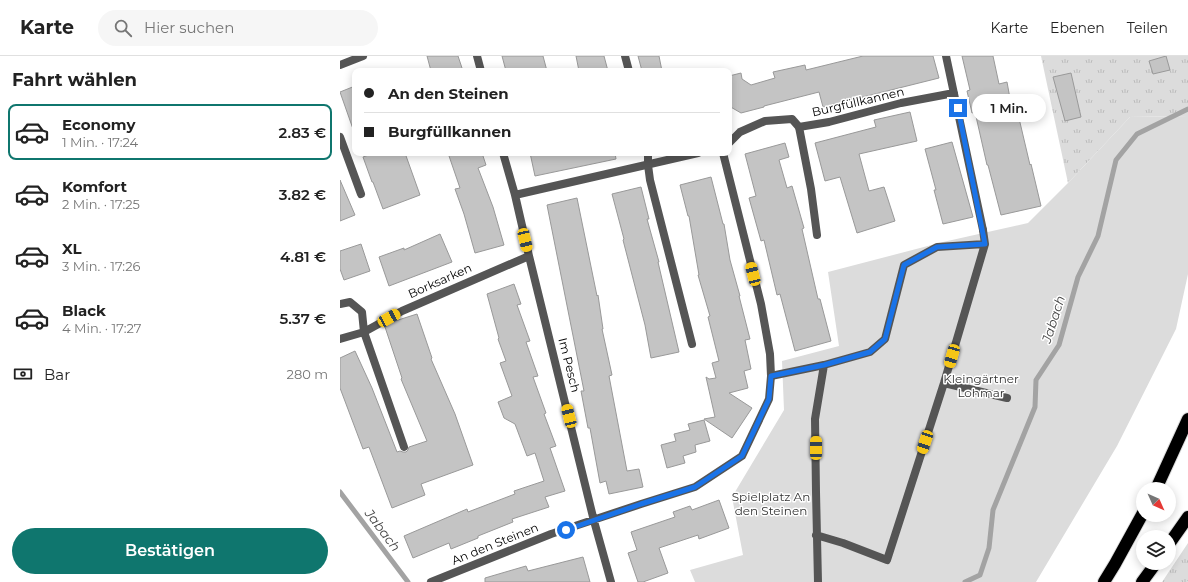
<!DOCTYPE html>
<html lang="de">
<meta charset="utf-8">
<style>
:root{--surface:#fff;--page:#f6f6f6;--text:#222;--muted:#767676;--line:#e0e0e0;--accent:#0f766e}
body{margin:0;font-family:Montserrat,sans-serif;background:var(--page);color:var(--text);height:100vh;display:flex;flex-direction:column;font-size:15px;white-space:nowrap}
*{box-sizing:border-box;margin:0}
p{font-size:13px;color:var(--muted)}
.icon{flex:none;width:22px;height:22px;fill:none;stroke:currentColor;stroke-width:2;stroke-linecap:round;stroke-linejoin:round}
.map{position:relative;flex:1;overflow:hidden}
.drawer{display:flex;flex-direction:column;background:var(--surface);width:340px}
.drawer>*{flex:none}
.guide{position:absolute;left:12px;top:12px;width:380px;height:88px;border-radius:8px;box-shadow:0 2px 10px #0003;display:grid;align-content:center;height:88px;padding:0 12px;background:var(--surface)}
.needle{width:26px;rotate:135deg}
.fabs{position:absolute;left:796px;top:426px;display:grid;gap:8px}
.fabs a{display:grid;place-items:center;width:40px;height:40px;border-radius:50%;background:var(--surface);box-shadow:0 2px 10px #0003;font-size:20px}
.end{position:absolute;width:18px;height:18px;margin:-9px;border:5px solid #1a73e8;background:#fff;box-shadow:0 0 0 2px #fff}
.from{border-radius:50%}
.bubble{position:absolute;height:28px;border-radius:14px;background:var(--surface);box-shadow:0 2px 10px #0003;font-size:13px;font-weight:600;line-height:28px;text-align:center}
.car{position:absolute;width:12px;height:24px;margin:-12px -6px;border-radius:5px;box-shadow:0 0 3px 1px #0007;background:linear-gradient(#f5c518 24%,#345 0 40%,#f5c518 0 76%,#345 0 86%,#f5c518 0)}
.guide b{display:flex;align-items:center;gap:14px;height:38px;font-size:15px}
.guide b+b{border-top:1px solid var(--line)}
.guide i{width:10px;height:10px;background:var(--text)}
ul{padding:0;list-style:none}
li{display:flex;align-items:center;gap:12px;height:56px;margin:0 8px 6px;padding:0 4px;border:2px solid transparent;border-radius:8px}
li div{flex:1}
li b{display:block;font-size:15px}
li em{font-style:normal;font-weight:600}
li.current{border-color:var(--accent)}
li>.icon{width:36px;height:36px;stroke-width:1.5}
h2{padding:0 12px;font-size:18px;line-height:48px}
.pay{display:flex;align-items:center;gap:10px;height:44px;padding:0 12px;font-size:15px}
.pay p{margin-inline-start:auto}
.cta{display:flex;gap:8px;margin-top:auto;padding:8px 12px}
.cta a{flex:1;height:46px;border-radius:24px;background:var(--accent);color:#fff;font-size:16px;font-weight:600;line-height:46px;text-align:center}
header{display:flex;align-items:center;gap:24px;box-sizing:border-box;height:56px;padding:0 20px;background:var(--surface);border-bottom:1px solid var(--line)}
header strong{font-size:19px}
nav{display:flex;gap:22px;margin-inline-start:auto;font-size:14px}
.search{width:280px;height:36px;background:var(--page);display:flex;align-items:center;gap:10px;box-sizing:border-box;padding:0 14px;border-radius:22px;color:var(--muted);font-size:15px}
main{display:flex;flex:1;min-height:0}
.map>svg:first-child{display:block}
.grass{fill:url(#grass-tufts)}
.green{fill:#dcdcdc}
.lines{fill:none;stroke-linecap:round;stroke-linejoin:round}
.stream{stroke:#a3a3a3;stroke-width:5}
.building{fill:#c4c4c4;stroke:#999}
.motorway-casing{stroke:#dbdbdb;stroke-width:14}
.service{stroke:#555;stroke-width:8}
.minor{stroke:#555;stroke-width:8}
.motorway{stroke:#000;stroke-width:12}
.route{stroke:#1a73e8;stroke-width:5}
.labels{text-anchor:middle;stroke-width:3;stroke-linejoin:round;paint-order:stroke}
.street-label{font-size:12px;fill:#000;stroke:#fff}
.park-label{font-size:12px;fill:#333;stroke:#fff}
.water-label{font-size:13px;font-style:italic;fill:#444;stroke:#fff}
</style>
<header>
<strong>Karte</strong>
<div class="search"><svg class="icon" aria-label="search" viewBox="0 0 24 24"><circle cx="10" cy="10" r="6"/><path d="M15 15l6 6"/></svg>Hier suchen</div>
<nav><a>Karte</a><a>Ebenen</a><a>Teilen</a></nav>
</header>
<main>
<section class="drawer">
<h2>Fahrt wählen</h2>
<ul>
<li class="current"><svg class="icon" aria-label="car" viewBox="0 0 24 24"><path d="M5 17H2v-5l4-1 3-4h7l3 4 3 1v5h-3M9 17h6M6 11h13"/><circle cx="7" cy="17" r="2"/><circle cx="17" cy="17" r="2"/></svg><div><b>Economy</b><p>1 Min. · 17:24</p></div><em>2.83 €</em></li>
<li><svg class="icon" aria-label="car" viewBox="0 0 24 24"><path d="M5 17H2v-5l4-1 3-4h7l3 4 3 1v5h-3M9 17h6M6 11h13"/><circle cx="7" cy="17" r="2"/><circle cx="17" cy="17" r="2"/></svg><div><b>Komfort</b><p>2 Min. · 17:25</p></div><em>3.82 €</em></li>
<li><svg class="icon" aria-label="car" viewBox="0 0 24 24"><path d="M5 17H2v-5l4-1 3-4h7l3 4 3 1v5h-3M9 17h6M6 11h13"/><circle cx="7" cy="17" r="2"/><circle cx="17" cy="17" r="2"/></svg><div><b>XL</b><p>3 Min. · 17:26</p></div><em>4.81 €</em></li>
<li><svg class="icon" aria-label="car" viewBox="0 0 24 24"><path d="M5 17H2v-5l4-1 3-4h7l3 4 3 1v5h-3M9 17h6M6 11h13"/><circle cx="7" cy="17" r="2"/><circle cx="17" cy="17" r="2"/></svg><div><b>Black</b><p>4 Min. · 17:27</p></div><em>5.37 €</em></li>
</ul>
<div class="pay"><svg class="icon" aria-label="cash" viewBox="0 0 24 24"><path d="M3 7h18v10H3z"/><circle cx="12" cy="12" r="2"/></svg>Bar<p>280 m</p></div>
<div class="cta"><a>Bestätigen</a></div>
</section>
<div class="map">
<svg width="848" height="526" viewBox="0 0 848 526">
<defs>
<pattern id="grass-tufts" width="24" height="20" patternUnits="userSpaceOnUse"><rect width="24" height="20" fill="#dcdcdc"/><path d="M3 7l-1-3M5 7V3M7 7l1-3M15 17l-1-3M17 17v-4M19 17l1-3" fill="none" stroke="#bbb"/></pattern>
</defs>
<rect width="100%" height="100%" fill="#fff"/>
<!-- grass -->
<path class="grass" d="M701 0H848V60L790 61 728 127Z
M848 487V525L847 526H822Z"/>
<!-- green -->
<path class="green" d="M848 60V218L836 273 777 390 696 526H355L350 514 403 499 392 441 444 354 442 305 499 290 488 216 603 186 688 167 728 127 790 61Z"/>
<g class="lines">
<!-- stream -->
<path class="stream" d="M0 436 68 526
M625 526 640 519 649 492 653 454 695 351 696 324 719 289 738 221 758 180 776 104 797 78 848 53"/>
</g>
<!-- building -->
<path class="building" d="M87 0H118L123 15H91Z
M162 0H203L207 15H166Z
M236 0H264L268 15H239Z
M298 0H319L322 15H302Z
M523 0H593L599 22 483 51 479 36 424 50V51L401 57 389 50V20L401 17 402 23 411 29 435 22 433 16 465 9 466 14Z
M622 0H653L659 28 667 26 673 59 678 58 690 109 691 108 701 150 661 159 648 109H647L635 56 632 57 627 35 630 34Z
M826 0 830 14 813 18 809 5Z
M731 17 741 61 725 65 713 21Z
M15 30V73H13L0 36Z
M570 56 577 85 519 98 529 135 544 131 555 165 517 177 500 121 485 125 475 87 536 71 534 64Z
M612 86 633 161 603 168 594 134H596L585 93Z
M445 87 449 101 439 104 447 132 452 130 464 172 462 173 478 243H480L491 285 455 295 440 238 437 239 424 184 421 185 409 142 416 140 405 98Z
M34 97H65L80 139 43 153 33 126H32L23 101Z
M108 97H142L146 109 138 112 153 151 164 189 135 197 124 158 115 133 120 132Z
M190 97H275L276 103 195 120Z
M371 121 383 168H384L390 204 400 240H399L410 283 405 284 411 313 404 315 408 332 389 337 412 352 392 382 364 363 375 361 366 321 369 323 376 322 372 307 379 305 368 261 370 260 358 219H359L349 160H348L340 129Z
M0 124 15 159 0 165Z
M301 131 309 163H307L319 206H318L339 296 311 302 305 269 283 184 284 183 272 138Z
M237 142 257 240 258 239 263 273H262L272 319 269 320 287 415 299 413 303 431 269 438 266 425 260 427 250 372H248L241 335H244L207 149Z
M100 178 112 206 49 230 39 201 64 192V194Z
M21 188 30 215 4 224 0 213V195Z
M174 228 181 248 177 249 190 285 186 286 198 320 193 321 206 357 204 358 216 390 210 392 225 435 205 441 209 451 172 463 173 466 138 480V482L111 493 109 487 73 502 64 480 127 453 128 456 175 438 174 435 204 425 195 397 187 400 175 368 164 362 158 346 172 340 160 307 166 305 158 283 159 282 147 238Z
M77 258 92 302 91 303 115 358 133 409 81 428 85 439 52 452 29 391 23 393 0 332V302L15 295 32 332 57 396 60 395 63 396H66L68 394 69 391 87 385 61 323 62 322 45 271 55 265Z
M364 364 370 385 355 389 356 396 343 400 345 407 327 412 321 389 336 385 334 378 350 374 348 368Z
M379 444 389 472 359 483 358 479 319 492 328 517 303 526H298L288 497 297 494 291 476 335 461 333 456 350 450 352 454Z
M243 501 250 526H145V522L186 510 188 515Z"/>
<g class="lines">
<!-- motorway casing -->
<g class="motorway-casing">
<path id="motorway" d="M816 433 848 363
M829 488 848 461
M764 526 775 508 803 457
M802 526 816 507"/>
</g>
<!-- service -->
<path class="service" d="M459 71 471 133 477 179
M431 320 484 309 530 296 545 283 564 209 597 191 645 188
M604 327 667 342
M476 479 503 487 547 504 604 327 645 188 643 174
M478 526 476 436 475 363 484 309"/>
<!-- minor -->
<path class="minor" d="M137 0 141 15
M285 0 289 15
M606 0 643 174
M0 9 23 0
M0 81 21 138
M389 87 400 76 425 65 452 63 459 71 489 66 561 47 614 37
M163 97 175 139 189 200 254 465 271 526
M308 97V109L310 124 352 288
M175 139 358 97
M0 248 10 246 22 256 24 276 64 391
M0 283 24 276 62 255 189 200
M91 526 211 478 301 448 355 431 402 400 429 343 431 320 430 298 421 248 383 97"/>
<!-- motorway -->
<use href="#motorway" class="motorway"/>
</g>
<g class="lines">
<!-- route -->
<path class="route" d="M226 474 301 448 355 431 402 400 429 343 431 320 484 309 530 296 545 283 564 209 597 191 645 188 618 52"/>
</g>
<g class="labels">
<!-- street labels -->
<g class="street-label">
<text transform="translate(518 46) rotate(-13)" y="4">Burgfüllkannen</text>
<text transform="translate(100 225) rotate(-24)" y="4">Borksarken</text>
<text transform="translate(229 309) rotate(76)" y="4">Im Pesch</text>
<text transform="translate(155 488) rotate(-22)" y="4">An den Steinen</text>
</g>
<!-- park labels -->
<g class="park-label">
<text x="641" y="327">Kleingärtner<tspan x="641" dy="14">Lohmar</tspan></text>
<text x="431" y="445">Spielplatz An<tspan x="431" dy="14">den Steinen</tspan></text>
</g>
<!-- water labels -->
<g class="water-label">
<text transform="translate(713 263) rotate(-72)" y="5">Jabach</text>
<text transform="translate(43 474) rotate(53)" y="5">Jabach</text>
</g>
</g>
</svg>
<div class="fabs">
<a><svg class="needle" viewBox="-14 -14 28 28"><path d="M0-13l5 13h-10z" fill="#e53935"/><path d="M0 13l5-13h-10z" fill="#767676"/></svg></a>
<a><svg class="icon" aria-label="layers" viewBox="0 0 24 24"><path d="M12 4l9 5-9 5-9-5zM3 14l9 5 9-5"/></svg></a>
</div>
<i class="end from" style="left:226px;top:474px"></i>
<i class="end" style="left:618px;top:52px"></i>
<div class="bubble" style="left:632px;top:38px;width:74px">1 Min.</div>
<i class="car" style="left:185px;top:184px;rotate:167deg"></i>
<i class="car" style="left:413px;top:218px;rotate:346deg"></i>
<i class="car" style="left:49px;top:262px;rotate:61deg"></i>
<i class="car" style="left:612px;top:300px;rotate:196deg"></i>
<i class="car" style="left:229px;top:360px;rotate:346deg"></i>
<i class="car" style="left:585px;top:386px;rotate:198deg"></i>
<i class="car" style="left:476px;top:392px;rotate:0deg"></i>
<div class="guide">
<b><i class="from"></i>An den Steinen</b>
<b><i></i>Burgfüllkannen</b>
</div>
</div>
</main>
